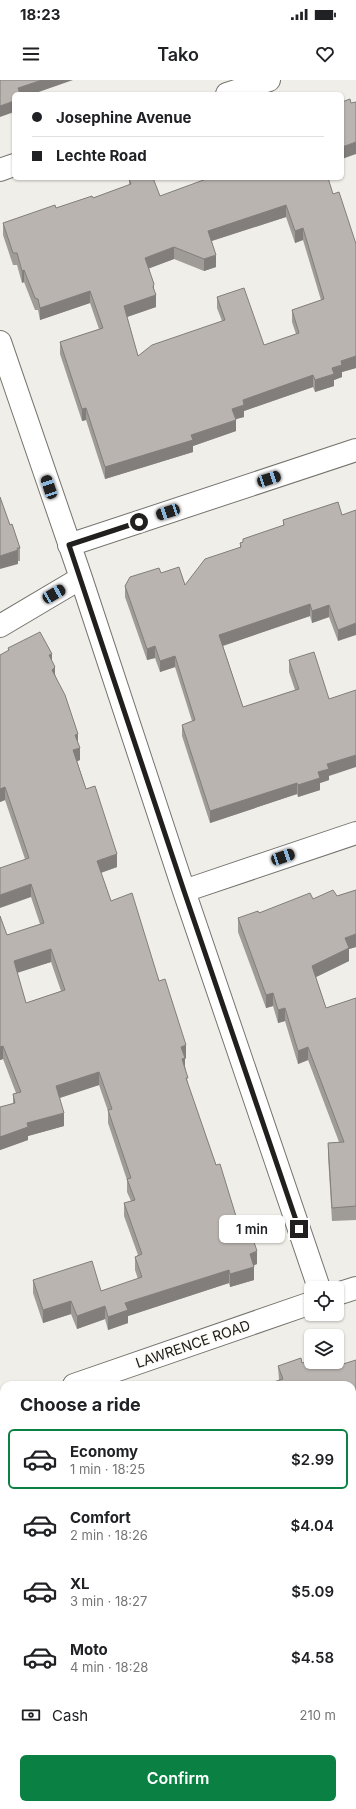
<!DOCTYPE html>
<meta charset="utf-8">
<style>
:root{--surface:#fff;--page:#f6f6f6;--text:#202124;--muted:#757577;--line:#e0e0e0;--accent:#0b8043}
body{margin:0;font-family:Inter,sans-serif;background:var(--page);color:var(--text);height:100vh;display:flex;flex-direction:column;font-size:15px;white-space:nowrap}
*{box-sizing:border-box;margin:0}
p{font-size:13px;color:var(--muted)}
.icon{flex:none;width:22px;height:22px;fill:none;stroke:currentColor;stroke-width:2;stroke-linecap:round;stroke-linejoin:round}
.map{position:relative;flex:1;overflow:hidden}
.sheet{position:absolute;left:0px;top:1301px;width:356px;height:428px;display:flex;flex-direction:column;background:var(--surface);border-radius:12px 12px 0 0;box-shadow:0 1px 3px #0004}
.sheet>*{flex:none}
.hud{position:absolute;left:12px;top:12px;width:332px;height:88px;border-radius:6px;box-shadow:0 1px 3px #0004;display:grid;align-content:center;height:88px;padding:0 20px;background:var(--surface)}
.controls{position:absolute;left:304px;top:1201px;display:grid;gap:8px}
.controls a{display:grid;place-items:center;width:40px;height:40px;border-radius:6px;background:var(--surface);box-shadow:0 1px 3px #0004;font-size:20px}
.end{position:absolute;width:18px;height:18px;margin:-9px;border:5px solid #21201e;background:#fff;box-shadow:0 0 0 2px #fff}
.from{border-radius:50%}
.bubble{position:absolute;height:28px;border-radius:6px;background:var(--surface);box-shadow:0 1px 3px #0004;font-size:13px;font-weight:600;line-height:28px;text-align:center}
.car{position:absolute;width:12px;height:24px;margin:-12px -6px;border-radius:5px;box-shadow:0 0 3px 1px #0007;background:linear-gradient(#222 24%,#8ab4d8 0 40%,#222 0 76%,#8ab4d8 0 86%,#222 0)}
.hud b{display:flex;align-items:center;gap:14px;height:38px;font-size:15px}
.hud b+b{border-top:1px solid var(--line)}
.hud i{width:10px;height:10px;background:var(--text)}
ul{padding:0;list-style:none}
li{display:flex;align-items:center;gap:12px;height:60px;margin:0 8px 6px;padding:0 12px;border:2px solid transparent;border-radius:6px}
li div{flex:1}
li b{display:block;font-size:15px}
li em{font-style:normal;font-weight:600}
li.active{border-color:var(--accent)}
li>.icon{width:36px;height:36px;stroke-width:1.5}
h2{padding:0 20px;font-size:18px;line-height:48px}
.pay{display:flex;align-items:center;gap:10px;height:44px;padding:0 20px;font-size:15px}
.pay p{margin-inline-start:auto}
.button{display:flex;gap:8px;margin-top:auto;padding:8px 20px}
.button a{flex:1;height:46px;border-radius:6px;background:var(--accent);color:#fff;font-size:16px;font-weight:600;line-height:46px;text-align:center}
.status{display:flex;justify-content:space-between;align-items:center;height:28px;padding:0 20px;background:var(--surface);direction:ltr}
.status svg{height:11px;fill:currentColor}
header{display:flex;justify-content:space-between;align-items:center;height:52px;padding:0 20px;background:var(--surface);font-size:18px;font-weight:600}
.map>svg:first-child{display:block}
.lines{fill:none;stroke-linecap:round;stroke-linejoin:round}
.minor-casing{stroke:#76746e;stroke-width:24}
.primary-casing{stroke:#76746e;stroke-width:24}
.minor{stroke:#fff;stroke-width:22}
.primary{stroke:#fff;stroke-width:22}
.wall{fill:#9f9b97;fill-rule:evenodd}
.shaded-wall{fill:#827e7b}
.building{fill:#b9b4b0;stroke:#827e7b;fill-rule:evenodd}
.route{stroke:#21201e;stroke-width:5}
.labels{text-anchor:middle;stroke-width:3;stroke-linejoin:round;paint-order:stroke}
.street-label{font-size:14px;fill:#21201e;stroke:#fdfbf5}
</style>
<div class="status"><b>18:23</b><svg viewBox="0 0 49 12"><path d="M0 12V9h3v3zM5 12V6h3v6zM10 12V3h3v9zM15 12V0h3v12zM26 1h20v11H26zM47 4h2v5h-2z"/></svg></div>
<header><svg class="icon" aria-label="menu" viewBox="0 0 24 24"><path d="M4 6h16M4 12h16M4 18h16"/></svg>Tako<svg class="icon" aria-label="heart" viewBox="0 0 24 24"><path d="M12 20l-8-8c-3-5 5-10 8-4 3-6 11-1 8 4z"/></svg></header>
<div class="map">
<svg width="356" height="1729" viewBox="0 0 356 1729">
<rect width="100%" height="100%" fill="#f0eee8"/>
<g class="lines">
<!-- minor casing -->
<g class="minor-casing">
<path id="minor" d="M227 14 269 0
M0 90 14 85
M0 262 81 498 184 811 319 1208
M69 465 356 370
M0 546 81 498
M184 811 356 753
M337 1214 356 1208
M74 1305 311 1223
M0 1336 4 1334
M352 1516 356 1515
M352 1632 356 1644
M352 1671H356
M0 1726 4 1725"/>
</g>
<!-- primary casing -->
<g class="primary-casing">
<path id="primary" d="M0 1430 4 1442
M99 1725 100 1729"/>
</g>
<!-- minor -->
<use href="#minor" class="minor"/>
<!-- primary -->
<use href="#primary" class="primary"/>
</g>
<!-- wall -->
<path class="wall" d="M129 99 160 116 333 114 356 164V288L342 292V297L334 300V306L315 312 313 307 244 331V337L236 339V351L193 366V372L105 399 86 340 82 341 60 274V262L99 249 90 223 40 240 38 230H35L24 202 22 203 17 185H13L3 155V143L93 118 129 105ZM286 137 295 163 303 160 321 220 292 230V242L296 254 264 265 217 217V228L222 241 138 276 127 237 156 227 154 209 149 188 174 179 204 191 216 187 212 161Z
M338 422V561L329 537 312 543 310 536 223 566 243 627 295 610 289 592V580L329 696V700L320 703V710L298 717 297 714 210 743 182 656V645L192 641 175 587 160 592 155 578 147 580 125 517V506L161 493 185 505 240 467V463L243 462V459L283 446V440Z
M10 445 20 468V481H18V484Z
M8 568 52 581 55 594 78 663 80 680 77 681 86 709 117 787 101 793 111 821 159 901 186 978 185 979V986L188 1005 216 1085 239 1146 244 1152 257 1184 254 1185V1200L230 1207 229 1203 128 1236V1243L108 1250 105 1239 77 1249 71 1234 43 1243 33 1213V1200L101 1211 138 1199 135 1190V1177L138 1175 124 1136V1123L131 1121 127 1112V1100L108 1043V1031L99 1005 60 1018 64 1046 28 1056V1060L0 1070V1027L13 1024V1014L16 1013 3 979 0 980 7 855 40 844 31 817 25 779 5 720 0 722V575L8 571ZM51 882 61 911 26 923 17 892Z
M356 810V867L349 869V881L316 897 326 928 356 918V1140L332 1141 328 1076V1063L339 1062 308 980 298 984 285 941 278 943 273 926 266 928 238 852V838L313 819 337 816Z
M302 1283 352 1338 279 1300 278 1286Z
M356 1438V1458L353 1451V1439Z
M353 1696 356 1729H184V1725H352Z"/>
<!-- shaded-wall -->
<path class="shaded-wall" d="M42 0H73L33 14H18V8Z
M14 21V32L0 37V26Z
M356 62V74L342 79V67Z
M286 125V137L208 162V151Z
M303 148V160L295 163V151Z
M174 167V179L145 190V178Z
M216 175V187L204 191V179Z
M24 190V202L22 203V191Z
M154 204V215H156V227L124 238V226L153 207Z
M90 211V223L40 240V228Z
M356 276V288L342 292V297L334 300V306L315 312V300L332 288 341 281Z
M313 295V307L244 331V337L232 340V329L243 320Z
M86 328V340L82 341V329Z
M236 340V351L193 366V372L105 399V387L191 355Z
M18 470V484L0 489V476Z
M310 524V536L219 567V555Z
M329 525V537L312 543V531Z
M356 543V555L338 561V550Z
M155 566V578L147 580V569Z
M52 574V587L49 575Z
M175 576V587L160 592V581Z
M55 587V600L52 590Z
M78 654V667L75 655Z
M80 668V680L73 683V670Z
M356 675V687L329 696V700L320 703V710L298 717V705L318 692 327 684Z
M297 703V714L210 743V731Z
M5 707V720L0 722V709Z
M117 774V787L97 794V781Z
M31 804V817L0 828V815Z
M356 854V867L349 869V881L312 899V886L345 858Z
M51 869V882L14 894V881Z
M273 913V926L266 928V915Z
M285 928V941L278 943V930Z
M186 965V978L185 979V991L182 992 181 967Z
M3 966V979L0 980V967Z
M308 967V980L298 984V971Z
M99 992V1005L56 1019V1006Z
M64 1033V1046L28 1056V1060L0 1070V1057L27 1043Z
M257 1171V1184L250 1187V1174Z
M254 1187V1200L230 1207V1194Z
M229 1190V1203L128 1236V1243L108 1250V1237L125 1223Z
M71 1221V1234L43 1243V1230Z
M105 1226V1239L77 1249V1236Z
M356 1324V1336L352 1338V1325Z
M2 1671V1684L0 1685V1672Z"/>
<!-- building -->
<path class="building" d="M0 0H42L18 8 20 14H14V21L0 26Z
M350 19 351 23 356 22V62L342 67V22Z
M132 98H153L160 116 209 98H328L333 114 339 112 356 164V276L341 281 342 285 332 288 334 294 315 300 313 295 243 320 244 325 232 329 236 340 191 355 193 360 105 387 86 328 82 329 60 262 103 248 90 211 40 228 38 219 35 218 24 190 22 191 17 173H13L3 143 55 125 56 128 92 116 93 118 131 104 129 99ZM286 125 295 151 303 148 324 219 292 230 299 253 264 265 244 208 217 217 225 240 152 265 138 276 124 226 156 215 153 207 154 204 145 178 174 167 204 179 216 175 208 151Z
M0 417 10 445 12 444 20 468H17L18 470 0 476Z
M338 422 342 435 356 430V543L338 550 329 525 312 531 310 524 219 555 243 627 299 609 289 580 314 572 329 619 356 610V675L327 684 329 689 318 692 320 698 298 705 297 703 210 731 182 645 195 640 175 576 160 581 155 566 147 569 125 506 130 497 159 488 161 493 179 487 185 505 205 479 241 467 240 463 243 462V459L284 445 283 440Z
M40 552 52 574 49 575 55 587 52 590 65 615 78 654 75 655 80 668 73 670 86 709 95 706 117 774 97 781 111 821 132 813 159 901 165 899 186 965 181 967 185 978 182 979 188 998H186L216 1085 220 1084 239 1146 242 1145 244 1152 250 1150 257 1171 250 1174 254 1187 230 1194 229 1190 125 1223 128 1230 108 1237 105 1226 77 1236 71 1221 43 1230 33 1200 92 1181 101 1211 142 1197 135 1177 142 1174 124 1123 135 1120 127 1099 131 1098 108 1030 112 1029 99 992 56 1006 64 1033 27 1043 28 1047 0 1057V1027L15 1023 13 1014 21 1012 3 966 0 967V836L7 855 44 843 31 804 0 815V788L29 778 5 707 0 709V575L9 570 8 568ZM51 869 65 910 26 923 14 881Z
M333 810 337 816 356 810V854L345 858 349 868 312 886 326 928 356 918V1126L332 1128 328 1063 344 1062 308 967 298 971 285 928 278 930 273 913 266 915 238 838 258 831 259 833 310 813 313 819Z
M337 1272H339L343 1284 356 1280V1324L352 1325V1305H264L283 1299 278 1286 301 1278 302 1283 311 1281V1282H337Z
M356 1438V1447L353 1439Z
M0 1665 2 1671 0 1672Z
M352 1692 353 1696 356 1695V1729H188L186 1725H352Z"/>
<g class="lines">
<!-- route -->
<path class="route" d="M139 442 69 465 184 811 299 1149"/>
</g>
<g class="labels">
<!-- street labels -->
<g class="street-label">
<text transform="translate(193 1264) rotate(-19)" y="5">LAWRENCE ROAD</text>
</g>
</g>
</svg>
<div class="controls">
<a><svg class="icon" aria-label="locate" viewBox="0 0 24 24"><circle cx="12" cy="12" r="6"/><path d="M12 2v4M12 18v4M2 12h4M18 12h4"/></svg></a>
<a><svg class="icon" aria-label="layers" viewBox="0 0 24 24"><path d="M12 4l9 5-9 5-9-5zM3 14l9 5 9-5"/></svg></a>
</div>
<i class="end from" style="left:139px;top:442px"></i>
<i class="end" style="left:299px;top:1149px"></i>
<div class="bubble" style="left:219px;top:1135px;width:66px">1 min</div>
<i class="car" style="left:269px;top:399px;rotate:72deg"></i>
<i class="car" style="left:49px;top:407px;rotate:341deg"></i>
<i class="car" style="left:168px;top:432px;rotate:252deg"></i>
<i class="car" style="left:54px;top:514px;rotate:60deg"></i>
<i class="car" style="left:283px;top:777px;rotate:71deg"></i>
<div class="hud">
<b><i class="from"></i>Josephine Avenue</b>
<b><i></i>Lechte Road</b>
</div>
<section class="sheet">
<h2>Choose a ride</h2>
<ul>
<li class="active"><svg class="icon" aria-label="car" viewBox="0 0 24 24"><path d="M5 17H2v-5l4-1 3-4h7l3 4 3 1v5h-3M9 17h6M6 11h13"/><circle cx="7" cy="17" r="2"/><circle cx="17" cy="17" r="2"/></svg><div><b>Economy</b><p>1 min · 18:25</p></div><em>$2.99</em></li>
<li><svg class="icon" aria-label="car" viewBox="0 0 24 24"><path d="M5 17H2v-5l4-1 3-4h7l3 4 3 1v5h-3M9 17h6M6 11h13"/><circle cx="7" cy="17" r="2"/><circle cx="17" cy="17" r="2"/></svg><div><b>Comfort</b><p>2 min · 18:26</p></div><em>$4.04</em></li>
<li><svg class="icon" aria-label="car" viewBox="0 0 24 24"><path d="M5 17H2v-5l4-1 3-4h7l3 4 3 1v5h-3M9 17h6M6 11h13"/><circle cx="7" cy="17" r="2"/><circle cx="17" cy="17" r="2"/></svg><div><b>XL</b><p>3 min · 18:27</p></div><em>$5.09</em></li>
<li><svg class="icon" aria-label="car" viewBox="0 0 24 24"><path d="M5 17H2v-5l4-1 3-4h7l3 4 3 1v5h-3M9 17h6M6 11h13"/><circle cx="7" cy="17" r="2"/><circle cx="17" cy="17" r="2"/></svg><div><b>Moto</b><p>4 min · 18:28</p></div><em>$4.58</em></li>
</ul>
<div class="pay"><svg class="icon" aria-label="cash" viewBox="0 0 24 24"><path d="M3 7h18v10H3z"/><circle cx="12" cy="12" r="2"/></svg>Cash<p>210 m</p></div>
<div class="button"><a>Confirm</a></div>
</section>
</div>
